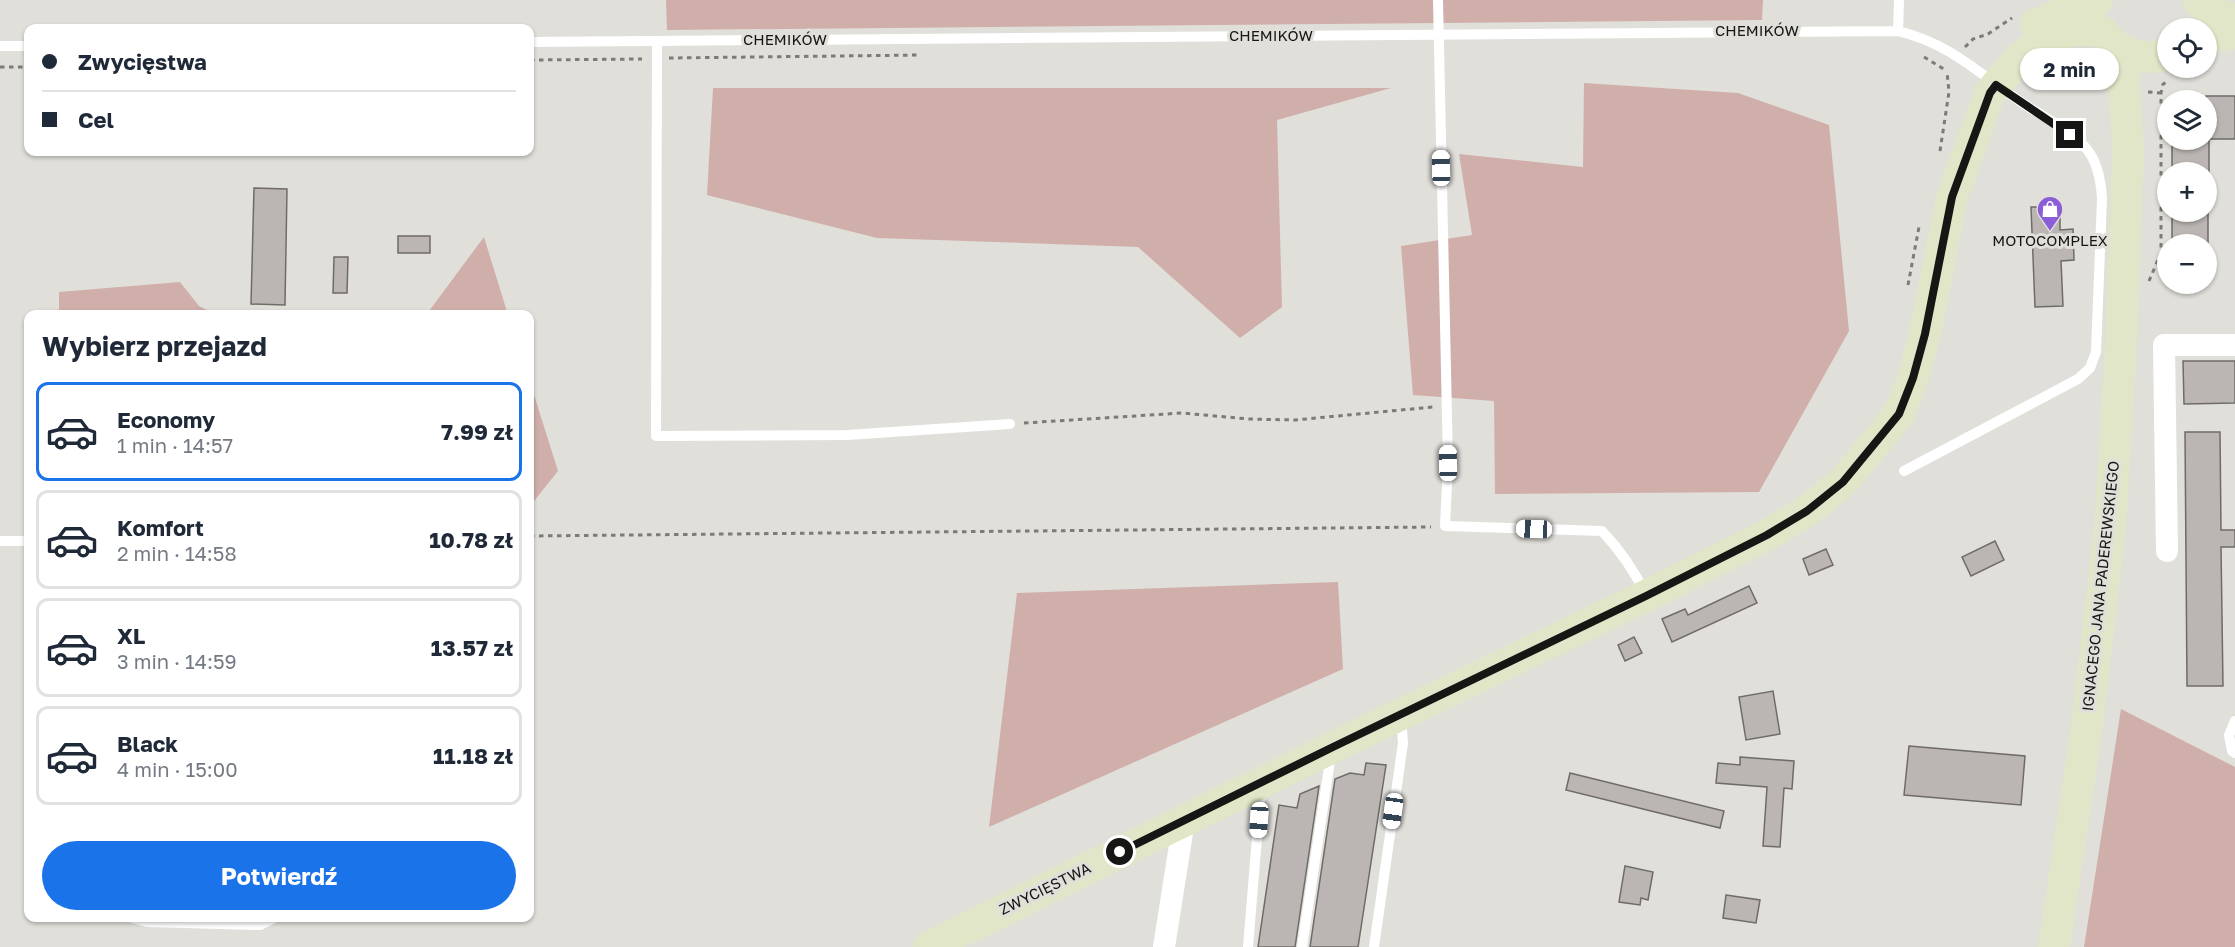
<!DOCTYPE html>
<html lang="pl">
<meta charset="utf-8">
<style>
:root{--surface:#fff;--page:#f2f2f3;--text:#1f2937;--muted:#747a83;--line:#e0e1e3;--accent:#1a73e8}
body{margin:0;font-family:"Golos Text",sans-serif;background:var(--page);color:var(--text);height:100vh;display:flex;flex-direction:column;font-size:22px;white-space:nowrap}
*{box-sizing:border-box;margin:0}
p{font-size:20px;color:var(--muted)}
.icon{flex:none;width:33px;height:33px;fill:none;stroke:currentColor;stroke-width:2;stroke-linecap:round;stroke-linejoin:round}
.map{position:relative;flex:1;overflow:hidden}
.drawer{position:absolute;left:24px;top:310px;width:510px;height:612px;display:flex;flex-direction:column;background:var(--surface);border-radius:12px;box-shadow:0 2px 4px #0004}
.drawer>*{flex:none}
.banner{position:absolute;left:24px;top:24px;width:510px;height:132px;border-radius:12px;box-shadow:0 2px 4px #0004;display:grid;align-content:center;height:132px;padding:0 18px;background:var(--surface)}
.controls{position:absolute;left:2157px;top:18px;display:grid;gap:12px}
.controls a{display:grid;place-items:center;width:60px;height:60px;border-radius:50%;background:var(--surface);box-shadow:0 2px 4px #0004;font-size:30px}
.end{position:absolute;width:27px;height:27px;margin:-14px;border:8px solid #161614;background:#fff;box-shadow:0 0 0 3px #fff}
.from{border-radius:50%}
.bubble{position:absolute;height:42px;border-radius:21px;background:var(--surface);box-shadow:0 2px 4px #0004;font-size:20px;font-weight:700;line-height:42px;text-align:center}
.car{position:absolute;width:18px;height:36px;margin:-18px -9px;border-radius:8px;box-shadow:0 0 4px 2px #0007;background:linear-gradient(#fff 24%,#345 0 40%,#fff 0 76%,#345 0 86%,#fff 0)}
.banner b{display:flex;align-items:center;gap:21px;height:57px;font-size:22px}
.banner b+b{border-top:2px solid var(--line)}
.banner i{width:15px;height:15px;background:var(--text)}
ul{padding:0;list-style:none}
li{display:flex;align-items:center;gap:18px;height:99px;margin:0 12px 9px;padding:0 6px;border:3px solid var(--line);border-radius:12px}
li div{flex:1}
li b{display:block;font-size:22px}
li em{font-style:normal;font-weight:700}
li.on{border-color:var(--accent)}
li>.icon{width:54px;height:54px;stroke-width:1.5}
h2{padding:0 18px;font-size:27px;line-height:72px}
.action{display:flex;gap:12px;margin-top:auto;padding:12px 18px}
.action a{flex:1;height:69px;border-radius:36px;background:var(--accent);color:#fff;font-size:24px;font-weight:700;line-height:69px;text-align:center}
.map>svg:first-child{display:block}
.green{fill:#d0afab}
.building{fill:#bbb6b3;stroke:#6f6b69;stroke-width:1.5}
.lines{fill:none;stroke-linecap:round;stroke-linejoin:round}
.path{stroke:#7c7b77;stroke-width:3;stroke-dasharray:4.5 4.5;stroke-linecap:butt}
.lane{stroke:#fff;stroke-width:10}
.street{stroke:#fff;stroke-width:22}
.secondary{stroke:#e1e6c8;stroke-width:32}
.route{stroke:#161614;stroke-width:8}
.labels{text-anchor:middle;stroke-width:6;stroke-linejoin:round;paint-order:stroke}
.street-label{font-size:15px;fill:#161614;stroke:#e1dfda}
.poi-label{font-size:15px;fill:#161614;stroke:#e1dfda}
</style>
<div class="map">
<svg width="2235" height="947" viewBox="0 0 2235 947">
<rect width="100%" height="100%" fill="#e1dfda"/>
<!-- green -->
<path class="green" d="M666 0H1763L1762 20 667 30Z
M1584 83 1738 93 1829 125 1849 331 1759 492 1495 494 1494 401 1413 395 1401 246 1472 235 1459 154 1583 167Z
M713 88H1391L1277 120 1282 307 1240 338 1138 247 877 238 707 195Z
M484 237 508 315H426Z
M180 282 199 306 217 315H59V292Z
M530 382 558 471 530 506Z
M1338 582 1343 669 989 827 1017 593Z
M2121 709 2235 767V947H2084Z"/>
<!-- building -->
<path class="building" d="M2206 96H2235V139H2206Z
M2172 140H2209V172H2172Z
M254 188 287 189 285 305 251 304Z
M2031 207H2060V230L2073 229 2074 260 2061 261 2063 306 2035 307Z
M2172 212H2208V244H2172Z
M398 236H430V253H398Z
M334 257H348L347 293H333Z
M2183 361H2235V403L2184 404Z
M2185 432H2220L2221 530H2235V547H2221L2223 686H2187Z
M1995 541 2004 560 1971 576 1962 557Z
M1826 549 1833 565 1809 575 1803 559Z
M1749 586 1757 603 1672 642 1662 619 1685 609 1688 615Z
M1634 637 1642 653 1625 661 1618 645Z
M1773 691 1780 734 1746 740 1739 697Z
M1909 746 2025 756 2021 805 1904 795Z
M1740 757 1794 761 1792 789 1784 788 1780 847 1763 846 1767 787 1716 783 1718 763 1740 765Z
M1366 763 1386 765 1358 947H1310L1335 779 1350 773 1364 775Z
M1570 773 1724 811 1720 828 1566 790Z
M1319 786 1295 947H1258L1279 805 1297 808 1300 794Z
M1625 866 1653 872 1648 900 1641 898 1640 905 1619 902Z
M1726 895 1760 900 1756 923 1723 918Z"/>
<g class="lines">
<!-- path -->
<path class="path" d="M1965 47 1973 39 1988 34 2012 18
M1924 57 1947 71
M669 58 921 55
M530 60 642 59
M0 67H28
M2148 92 2161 93
M1940 151 1949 92 1947 72
M2149 281 2161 253V93L2163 84 2169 81
M1908 285 1919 227
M1024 423 1182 413 1249 419 1295 420 1433 407
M530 536 1431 527"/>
<!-- lane -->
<path class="lane" d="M1438 0 1448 463 1445 526 1602 531C1619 549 1635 572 1646 595
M1898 31 1899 0
M657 41 656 436 847 435 1010 424
M530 42 1898 31C1951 44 1978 73 2021 102 2042 116 2068 129 2085 147 2098 161 2101 181 2102 199L2096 352 2090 368 2078 379 1904 471
M0 46H28
M0 541H28
M2235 721 2229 735 2232 751 2235 753
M132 918 147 922 260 925 274 918
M1248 947 1261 789
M1302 947 1331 754
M1374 947 1403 743 1401 718"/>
<!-- street -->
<path class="street" d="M2167 551 2164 345H2235
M1164 947 1184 820"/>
<!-- secondary -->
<path class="secondary" d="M2198 0 2209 11 2235 21
M2036 24 2097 0
M2107 38C2124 56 2144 61 2168 54
M2206 38 2235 33
M929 947 1333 747 1646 596 1767 535 1807 511 1843 482 1899 414 1913 378 1925 334 1952 197 1990 93 2019 58 2041 43 2071 31 2086 30 2103 32
M2054 947 2086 733 2110 528 2121 345 2128 152 2122 50"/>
</g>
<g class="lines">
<!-- route -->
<path class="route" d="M1120 852 1333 747 1646 596 1767 535 1807 511 1843 482 1899 414 1913 378 1925 334 1952 197 1990 93 1996 85 2070 135"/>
</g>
<!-- icons -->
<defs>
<g id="shop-pin" transform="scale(1.35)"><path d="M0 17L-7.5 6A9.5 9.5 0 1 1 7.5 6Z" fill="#8b5ed8" stroke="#e1dfda"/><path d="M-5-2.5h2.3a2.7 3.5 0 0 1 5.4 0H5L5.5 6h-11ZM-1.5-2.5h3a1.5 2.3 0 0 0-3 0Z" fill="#fff"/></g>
</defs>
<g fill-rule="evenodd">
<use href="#shop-pin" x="2050" y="209"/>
</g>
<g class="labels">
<!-- street labels -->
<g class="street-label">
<text x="1757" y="36">CHEMIKÓW</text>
<text x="1271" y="41">CHEMIKÓW</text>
<text x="785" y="45">CHEMIKÓW</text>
<text transform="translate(2101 586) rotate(-84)" y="5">IGNACEGO JANA PADEREWSKIEGO</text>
<text transform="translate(1045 889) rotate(-26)" y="5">ZWYCIĘSTWA</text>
</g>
<!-- poi labels -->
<g class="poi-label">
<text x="2050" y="246">MOTOCOMPLEX</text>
</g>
</g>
</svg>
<div class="controls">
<a><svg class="icon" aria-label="locate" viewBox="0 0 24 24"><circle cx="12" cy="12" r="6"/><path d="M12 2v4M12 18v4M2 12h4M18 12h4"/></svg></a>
<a><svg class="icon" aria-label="layers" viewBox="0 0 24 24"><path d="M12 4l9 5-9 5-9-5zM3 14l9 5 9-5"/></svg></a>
<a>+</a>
<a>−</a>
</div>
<i class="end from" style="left:1120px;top:852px"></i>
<i class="end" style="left:2070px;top:135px"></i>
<div class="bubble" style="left:2020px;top:48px;width:99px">2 min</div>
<i class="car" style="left:1441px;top:168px;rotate:359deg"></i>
<i class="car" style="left:1448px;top:463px;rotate:359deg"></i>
<i class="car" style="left:1534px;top:529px;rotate:272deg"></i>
<i class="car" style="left:1393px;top:811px;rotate:188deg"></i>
<i class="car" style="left:1259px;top:820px;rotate:184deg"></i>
<div class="banner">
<b><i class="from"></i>Zwycięstwa</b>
<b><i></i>Cel</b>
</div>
<section class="drawer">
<h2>Wybierz przejazd</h2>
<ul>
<li class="on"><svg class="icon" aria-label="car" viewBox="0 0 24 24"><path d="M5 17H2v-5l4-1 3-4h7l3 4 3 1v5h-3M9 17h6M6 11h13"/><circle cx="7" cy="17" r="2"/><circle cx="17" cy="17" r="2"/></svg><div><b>Economy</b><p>1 min · 14:57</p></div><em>7.99 zł</em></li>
<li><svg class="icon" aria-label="car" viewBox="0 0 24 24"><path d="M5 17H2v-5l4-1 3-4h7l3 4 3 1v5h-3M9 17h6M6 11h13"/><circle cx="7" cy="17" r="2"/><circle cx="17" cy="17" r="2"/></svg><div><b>Komfort</b><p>2 min · 14:58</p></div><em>10.78 zł</em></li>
<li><svg class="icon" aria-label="car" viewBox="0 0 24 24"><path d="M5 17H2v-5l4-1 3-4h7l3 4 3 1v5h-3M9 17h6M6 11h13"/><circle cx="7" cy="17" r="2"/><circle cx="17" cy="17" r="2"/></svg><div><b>XL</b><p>3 min · 14:59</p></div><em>13.57 zł</em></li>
<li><svg class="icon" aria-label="car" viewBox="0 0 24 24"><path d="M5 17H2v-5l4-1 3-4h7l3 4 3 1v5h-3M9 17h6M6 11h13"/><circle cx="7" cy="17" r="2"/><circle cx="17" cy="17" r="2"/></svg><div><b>Black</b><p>4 min · 15:00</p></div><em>11.18 zł</em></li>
</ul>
<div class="action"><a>Potwierdź</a></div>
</section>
</div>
